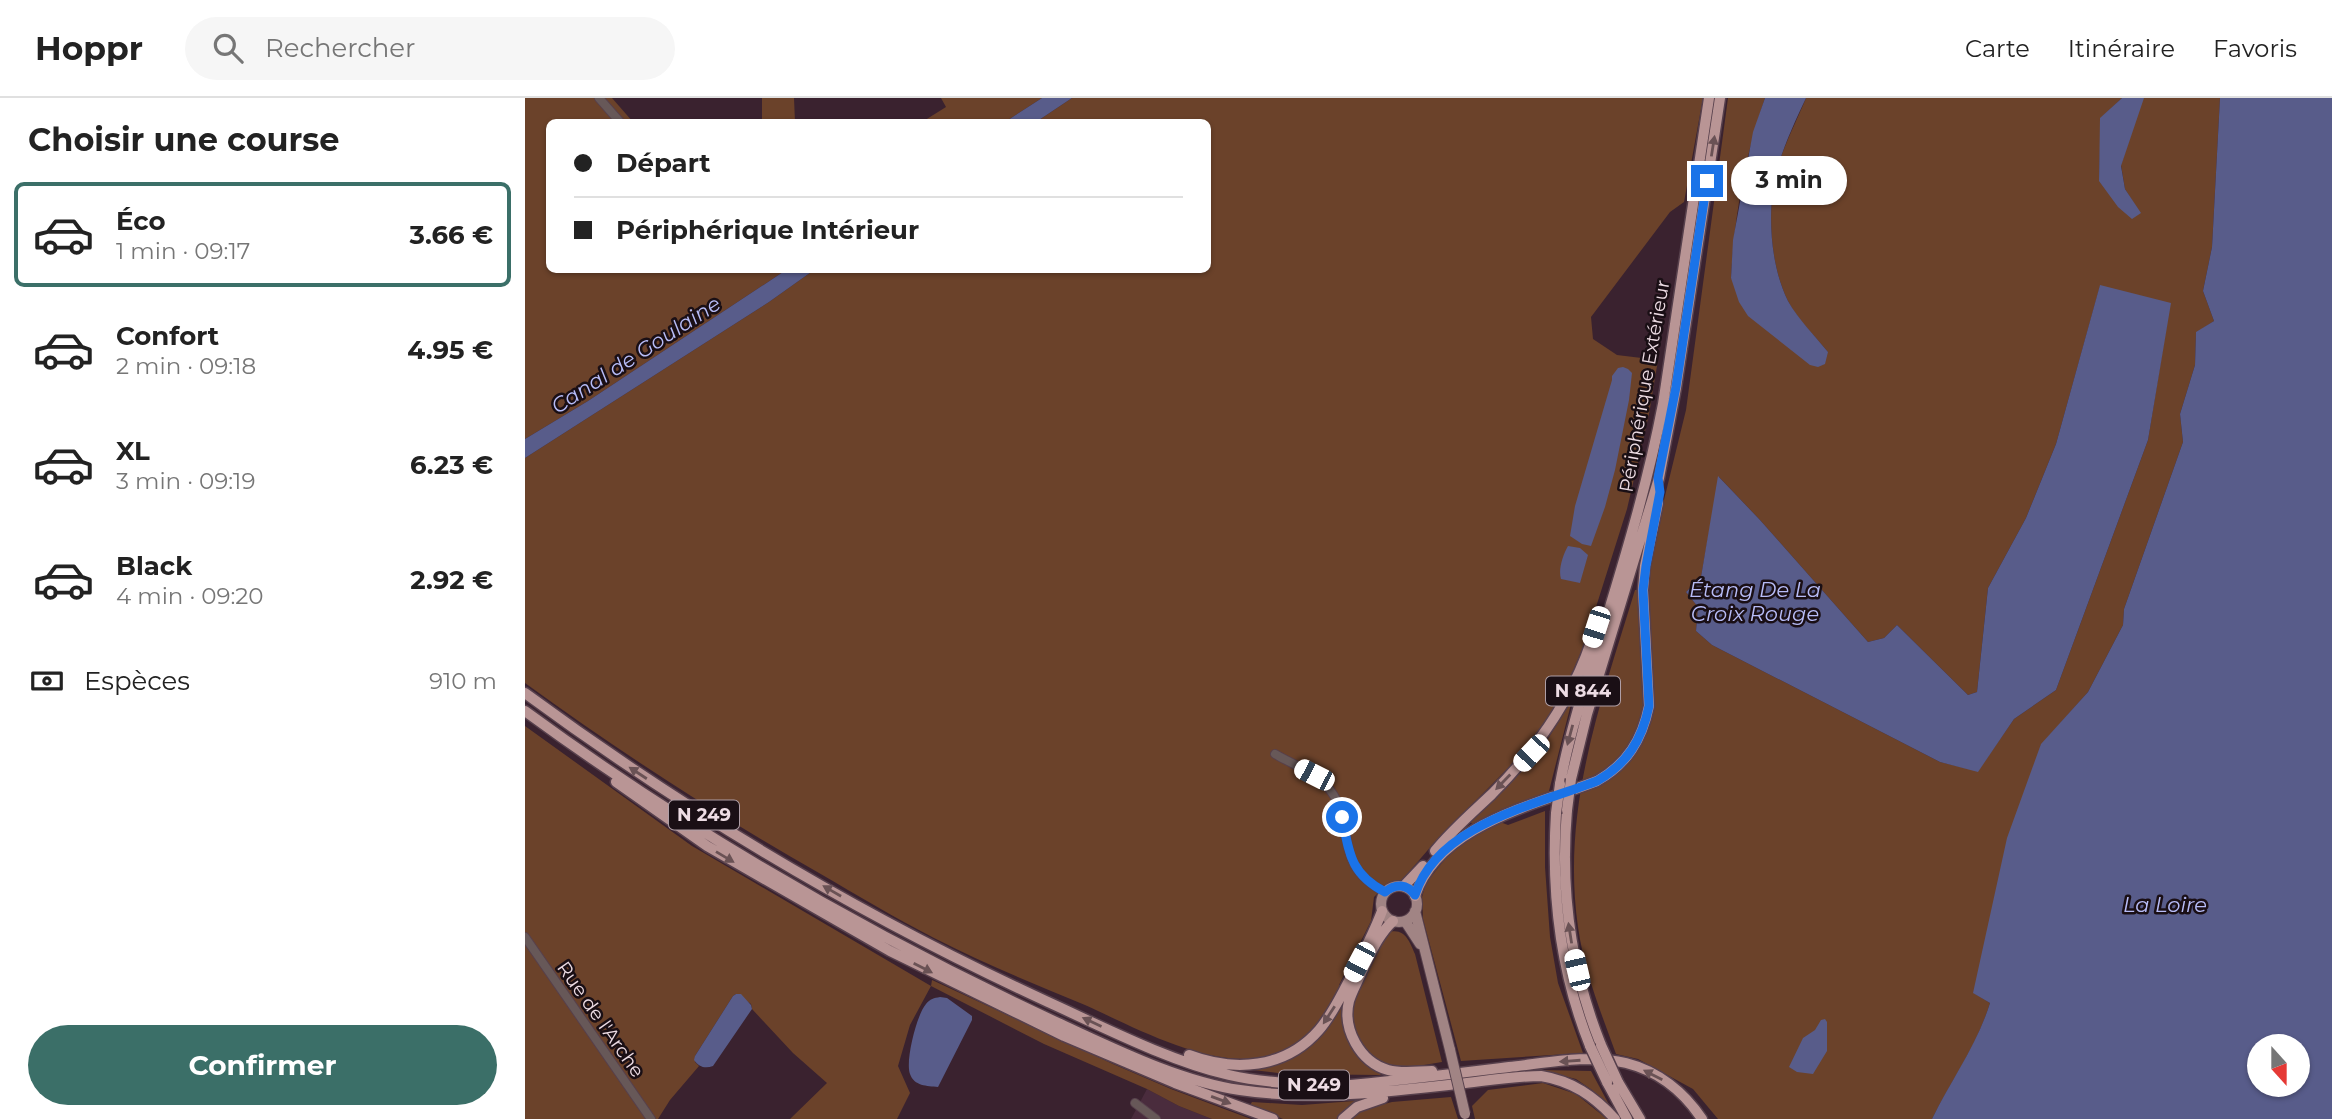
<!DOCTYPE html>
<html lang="fr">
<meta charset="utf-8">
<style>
:root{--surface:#fff;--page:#f6f6f6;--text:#222;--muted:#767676;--line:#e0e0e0;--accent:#3b6f68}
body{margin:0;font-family:Montserrat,sans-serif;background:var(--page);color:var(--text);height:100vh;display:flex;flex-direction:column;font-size:26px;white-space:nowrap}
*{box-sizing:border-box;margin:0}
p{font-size:23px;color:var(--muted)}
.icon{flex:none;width:38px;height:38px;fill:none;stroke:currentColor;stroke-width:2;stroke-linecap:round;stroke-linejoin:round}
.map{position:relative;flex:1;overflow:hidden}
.side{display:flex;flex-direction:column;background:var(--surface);width:525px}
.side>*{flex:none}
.banner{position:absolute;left:21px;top:21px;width:665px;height:154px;border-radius:10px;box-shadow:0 2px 5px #0004;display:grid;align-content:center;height:154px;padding:0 28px;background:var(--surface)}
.needle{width:46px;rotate:159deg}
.tools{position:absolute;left:1722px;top:936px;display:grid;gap:14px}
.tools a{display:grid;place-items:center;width:63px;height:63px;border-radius:50%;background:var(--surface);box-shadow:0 2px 5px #0004;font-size:35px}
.end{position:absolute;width:32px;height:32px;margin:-16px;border:9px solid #1a73e8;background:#fff;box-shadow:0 0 0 4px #fff}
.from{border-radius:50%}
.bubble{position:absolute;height:49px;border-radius:24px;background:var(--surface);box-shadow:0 2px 5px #0004;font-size:23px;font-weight:700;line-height:49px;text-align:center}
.car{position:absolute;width:21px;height:42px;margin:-21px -10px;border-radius:9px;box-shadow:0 0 5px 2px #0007;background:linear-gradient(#fff 24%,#345 0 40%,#fff 0 76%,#345 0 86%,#fff 0)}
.banner b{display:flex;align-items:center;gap:24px;height:66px;font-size:26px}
.banner b+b{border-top:2px solid var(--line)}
.banner i{width:18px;height:18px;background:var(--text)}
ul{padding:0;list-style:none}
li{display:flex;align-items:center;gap:21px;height:105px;margin:0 14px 10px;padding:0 14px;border:4px solid transparent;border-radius:10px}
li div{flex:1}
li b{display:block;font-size:26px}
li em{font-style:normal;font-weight:700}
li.on{border-color:var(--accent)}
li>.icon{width:63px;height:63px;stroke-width:1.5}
h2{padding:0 28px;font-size:32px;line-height:84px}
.pay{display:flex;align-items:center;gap:18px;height:77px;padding:0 28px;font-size:26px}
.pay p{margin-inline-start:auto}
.cta{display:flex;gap:14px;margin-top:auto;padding:14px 28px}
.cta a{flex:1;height:80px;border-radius:42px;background:var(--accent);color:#fff;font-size:28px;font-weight:700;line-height:80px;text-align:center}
header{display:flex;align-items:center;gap:42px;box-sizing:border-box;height:98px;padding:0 35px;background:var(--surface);border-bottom:2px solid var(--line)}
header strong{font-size:33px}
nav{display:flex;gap:38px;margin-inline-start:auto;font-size:24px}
.search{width:490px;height:63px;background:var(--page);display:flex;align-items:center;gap:18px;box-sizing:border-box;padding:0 24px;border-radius:38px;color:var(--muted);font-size:26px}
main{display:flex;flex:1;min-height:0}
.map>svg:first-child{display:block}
.built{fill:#4a2c3d}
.green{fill:#6b422a;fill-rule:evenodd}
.water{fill:#585c8a;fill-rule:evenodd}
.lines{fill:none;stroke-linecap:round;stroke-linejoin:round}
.minor-casing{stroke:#57404c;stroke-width:10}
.major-casing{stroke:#57404c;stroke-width:12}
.highway-casing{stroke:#57404c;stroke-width:13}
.minor{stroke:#675858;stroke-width:8}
.major{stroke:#a18484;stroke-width:10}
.highway{stroke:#b99595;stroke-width:10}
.major-bridge-casing{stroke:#57404c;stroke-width:12;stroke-linecap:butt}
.highway-bridge-casing{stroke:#57404c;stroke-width:13;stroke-linecap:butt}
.major-bridge{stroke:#a18484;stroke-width:10}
.highway-bridge{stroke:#b99595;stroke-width:10}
.oneway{fill:#6a5255}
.route{stroke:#1a73e8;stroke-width:9}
.labels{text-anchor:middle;stroke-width:5;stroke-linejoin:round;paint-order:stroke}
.shield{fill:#1a0f15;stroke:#ae9ea6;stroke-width:2}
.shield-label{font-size:18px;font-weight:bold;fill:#eddce4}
.street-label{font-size:19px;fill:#eddce4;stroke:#1a0f15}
.water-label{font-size:21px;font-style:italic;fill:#b7bcf7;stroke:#1a0f15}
</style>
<header>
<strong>Hoppr</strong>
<div class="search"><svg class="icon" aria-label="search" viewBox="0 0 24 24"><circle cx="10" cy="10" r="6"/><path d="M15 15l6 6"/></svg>Rechercher</div>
<nav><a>Carte</a><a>Itinéraire</a><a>Favoris</a></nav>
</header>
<main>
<section class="side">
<h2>Choisir une course</h2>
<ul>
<li class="on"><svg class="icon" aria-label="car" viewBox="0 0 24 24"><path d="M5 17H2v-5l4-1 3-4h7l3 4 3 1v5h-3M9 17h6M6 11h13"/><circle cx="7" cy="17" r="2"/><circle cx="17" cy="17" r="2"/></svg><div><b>Éco</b><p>1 min · 09:17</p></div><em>3.66 €</em></li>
<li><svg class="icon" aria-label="car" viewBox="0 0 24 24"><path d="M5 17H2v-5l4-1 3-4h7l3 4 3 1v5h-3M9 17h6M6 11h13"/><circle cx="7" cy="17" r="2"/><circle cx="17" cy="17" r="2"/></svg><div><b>Confort</b><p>2 min · 09:18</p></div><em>4.95 €</em></li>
<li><svg class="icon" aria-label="car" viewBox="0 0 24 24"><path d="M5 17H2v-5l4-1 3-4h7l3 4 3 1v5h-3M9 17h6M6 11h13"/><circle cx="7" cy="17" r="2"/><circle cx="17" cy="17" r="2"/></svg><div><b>XL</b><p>3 min · 09:19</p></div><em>6.23 €</em></li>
<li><svg class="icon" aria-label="car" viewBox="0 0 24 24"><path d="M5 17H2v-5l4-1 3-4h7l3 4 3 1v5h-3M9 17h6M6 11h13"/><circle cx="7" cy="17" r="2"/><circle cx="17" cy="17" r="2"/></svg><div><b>Black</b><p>4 min · 09:20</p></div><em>2.92 €</em></li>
</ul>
<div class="pay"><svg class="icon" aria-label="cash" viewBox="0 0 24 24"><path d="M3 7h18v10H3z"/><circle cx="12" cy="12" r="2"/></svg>Espèces<p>910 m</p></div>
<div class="cta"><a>Confirmer</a></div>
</section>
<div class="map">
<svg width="1807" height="1021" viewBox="0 0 1807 1021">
<rect width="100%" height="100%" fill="#3a222f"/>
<!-- built -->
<path class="built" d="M622 991 654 1008 687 1021H606Z"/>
<!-- green -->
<path class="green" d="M0 0H87L108 24H24V172H261L63 303 0 341Z
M237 0H269L270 24H237Z
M416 0H517L480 24H397L421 9Z
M547 0H1178L1159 104 1145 114 1066 219 1068 241 1092 257 1133 262 1124 316 1102 411 1059 547 1039 594 1017 630 987 666 908 746 877 782 861 787 849 799 846 823 814 887 833 896 861 835C879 828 884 842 890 856L917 964 881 970 865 968 855 977 761 976 728 972 724 961C671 963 608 929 560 907 509 886 458 865 409 840 370 820 332 797 294 775 192 717 95 654 0 585V360L244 204 289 172H682V24H511Z
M1203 0H1240C1220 57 1209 120 1206 180L1303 254C1290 238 1272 221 1263 203 1244 165 1241 105 1254 65 1261 43 1272 22 1281 0H1597L1576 20 1574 82 1615 115 1600 91 1596 67 1617 2 1619 0H1695L1687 149 1678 193 1689 223 1671 235 1670 267 1655 316 1658 344 1599 511 1598 527 1563 594 1516 647 1449 895 1465 905C1452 948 1427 981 1407 1021H1193L1168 991 1113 961 1091 956C1076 915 1059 872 1053 829 1036 710 1076 604 1110 492L1123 491 1127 451 1161 312ZM1575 188 1645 206 1623 342 1531 592 1489 621 1453 673 1415 664 1187 547 1171 533 1173 509 1161 494 1176 479 1194 379 1235 422 1343 544 1359 540 1372 527 1443 597 1452 594 1463 490 1501 420 1531 346Z
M1047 602 1023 697 947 726 945 723 1021 644Z
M0 628 167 748 406 888 407 882 588 966 646 991 726 1021H687L654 1008 622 991 519 946 406 888 385 927 373 968 385 995 372 1021H265L302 985 268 955 227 911 226 906 211 896 208 898 170 958V964L174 968 145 1002 133 1021H0Z
M1020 713V769L1025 839 1033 885 1058 955 936 963 898 821 897 799 901 785 924 756 936 745 975 724 983 727Z
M1014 972 1066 973 1088 1014 1067 992 1051 981Z
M1018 985 1051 996 1082 1021H950L947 1008 963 992Z
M926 999 933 1021H758L725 1007 727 1004 777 1007 829 1003 836 1012 867 1004Z"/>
<!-- water -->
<path class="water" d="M517 0H547L511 24H480Z
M1240 0H1281C1271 21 1261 43 1254 65 1241 105 1244 165 1263 203 1273 221 1290 238 1303 254L1300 266 1293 269 1285 267 1223 218 1214 204 1206 180 1208 142 1228 34Z
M1597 0H1619L1596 68 1600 91 1616 115 1607 121 1593 109 1574 83 1575 20Z
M1695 0H1807V1021H1407C1426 982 1452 947 1465 905L1448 895 1482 740 1516 646 1563 594 1598 527 1599 511 1658 344 1655 316 1670 267 1671 234 1689 223 1678 193 1687 149ZM1734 948H1773V987H1734Z
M261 172H289L244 204 0 360V341L63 303Z
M1575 187 1646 205 1623 342 1531 592 1489 621 1453 674 1415 664 1187 547 1171 533 1173 509 1161 494 1176 479 1193 378 1235 422 1343 544 1359 540 1372 527 1443 597 1452 594 1463 490 1501 420 1531 346Z
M1098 269 1103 271 1107 275 1104 302 1090 372 1080 409 1066 448 1057 446 1045 438 1050 408 1087 282V278L1093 270Z
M1043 448 1055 450 1063 457 1055 485 1036 481C1033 471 1038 457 1043 448Z
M211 896H216L226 907 227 911 188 968C180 971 174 969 169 962L170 958 208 898Z
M415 899 422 900 447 918V922L413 989C402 988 389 988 385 976 380 963 392 916 401 906 405 901 409 900 415 899Z
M1300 921 1302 924V953L1288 976 1272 974 1264 969 1278 940 1290 932 1296 922Z"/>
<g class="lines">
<!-- minor casing -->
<g class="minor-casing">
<path id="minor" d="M74 0 95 24
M750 656C768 667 792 674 805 692 833 728 805 766 860 794
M0 839 126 1021
M610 1005 631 1021"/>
</g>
<!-- major casing -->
<g class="major-casing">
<path id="major" d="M856 806a18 18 0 1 1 36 0a18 18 0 1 1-36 0Z
M890 813 925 952
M880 823 895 846"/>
</g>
<!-- highway casing -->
<g class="highway-casing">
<path id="highway" d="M0 595C163 715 338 819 523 904 578 929 644 963 704 977 739 985 777 987 814 988 871 983 927 976 984 969 1022 965 1063 956 1101 965 1133 973 1159 994 1177 1021
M0 613C165 734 346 838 531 924 588 950 653 983 715 992 789 1003 858 994 932 986 960 983 988 978 1016 978 1047 983 1069 998 1090 1021
M1046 681 1062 616 1134 380 1151 290 1195 0
M91 684 182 748 365 853 539 938 650 985 748 1021
M1035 686C1045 630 1064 576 1081 522 1103 450 1124 379 1138 306L1184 0
M1042 712C1035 793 1046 872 1076 947
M1031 715C1026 796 1035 873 1065 948
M910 753C927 732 948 714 967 696 1011 652 1046 603 1066 544
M879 788 898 768
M890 798C913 727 1010 707 1072 683 1102 666 1117 642 1124 608L1118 492 1120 468 1133 405
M868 823C853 837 846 855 837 873 833 883 827 893 824 903 817 931 835 964 863 972 877 976 893 973 907 973
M664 957C709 974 760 971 794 932 807 917 815 899 825 881 836 859 848 837 857 813
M1082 984 1102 1021
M1093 984 1115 1021
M818 1021 832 1009 858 1000"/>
</g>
<!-- minor -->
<use href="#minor" class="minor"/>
<!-- major -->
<use href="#major" class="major"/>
<!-- highway -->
<use href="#highway" class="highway"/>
<!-- major-bridge casing -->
<g class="major-bridge-casing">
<path id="major-bridge" d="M925 952 940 1016"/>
</g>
<!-- highway-bridge casing -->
<g class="highway-bridge-casing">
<path id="highway-bridge" d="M1042 712 1046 681
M1031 715 1035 686
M1076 947 1093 984
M1065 948 1082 984"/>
</g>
<!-- major-bridge -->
<use href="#major-bridge" class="major-bridge"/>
<!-- highway-bridge -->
<use href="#highway-bridge" class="highway-bridge"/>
</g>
<!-- one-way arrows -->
<defs><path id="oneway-solid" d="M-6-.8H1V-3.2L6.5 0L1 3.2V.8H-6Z" transform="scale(1.75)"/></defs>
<g class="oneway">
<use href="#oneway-solid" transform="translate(1188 48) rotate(-81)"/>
<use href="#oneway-solid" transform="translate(1045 637) rotate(105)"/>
<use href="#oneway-solid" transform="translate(113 675) rotate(-147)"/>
<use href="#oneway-solid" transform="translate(978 684) rotate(134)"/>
<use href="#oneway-solid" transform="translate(200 759) rotate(31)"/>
<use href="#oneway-solid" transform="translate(307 793) rotate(-150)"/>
<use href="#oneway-solid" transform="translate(1045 835) rotate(-99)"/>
<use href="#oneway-solid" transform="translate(398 870) rotate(27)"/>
<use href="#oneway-solid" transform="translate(804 917) rotate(123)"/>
<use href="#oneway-solid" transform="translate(567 924) rotate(-155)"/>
<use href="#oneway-solid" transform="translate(1045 963) rotate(176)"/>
<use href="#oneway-solid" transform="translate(1128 977) rotate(-153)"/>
<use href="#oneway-solid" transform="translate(696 1002) rotate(20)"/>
</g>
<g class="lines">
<!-- route -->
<path class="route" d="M817 719C824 754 825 776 860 794 871 785 882 786 890 797 912 727 1010 707 1072 683 1102 666 1117 642 1124 608L1118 492 1121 468 1135 394 1133 380 1151 289 1182 83"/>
</g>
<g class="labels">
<!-- shield labels -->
<g class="shield">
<rect x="1021" y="578.5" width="74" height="29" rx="5"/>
<rect x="144" y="702.5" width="70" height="29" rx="5"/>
<rect x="754" y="972.5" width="70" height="29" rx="5"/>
</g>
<g class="shield-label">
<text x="1058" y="599">N 844</text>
<text x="179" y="723">N 249</text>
<text x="789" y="993">N 249</text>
</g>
<!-- street labels -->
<g class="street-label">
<text transform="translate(1119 288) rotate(-80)" y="7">Périphérique Extérieur</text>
<text transform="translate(76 921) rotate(55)" y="7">Rue de l'Arche</text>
</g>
<!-- water labels -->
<g class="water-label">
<text transform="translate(111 257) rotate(-33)" y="7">Canal de Goulaine</text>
<text x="1230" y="499">Étang De La<tspan x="1230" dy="24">Croix Rouge</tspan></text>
<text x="1640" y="814">La Loire</text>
</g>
</g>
</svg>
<div class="tools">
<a><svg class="needle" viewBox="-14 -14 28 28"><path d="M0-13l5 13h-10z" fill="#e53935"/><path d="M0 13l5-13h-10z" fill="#767676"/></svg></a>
</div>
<i class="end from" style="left:817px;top:719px"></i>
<i class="end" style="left:1182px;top:83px"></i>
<div class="bubble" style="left:1206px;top:58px;width:116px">3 min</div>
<i class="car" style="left:1071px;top:529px;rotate:198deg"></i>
<i class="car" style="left:1006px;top:655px;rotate:223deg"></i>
<i class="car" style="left:789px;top:677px;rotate:297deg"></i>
<i class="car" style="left:834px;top:864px;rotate:208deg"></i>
<i class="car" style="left:1052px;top:872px;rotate:347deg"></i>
<div class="banner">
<b><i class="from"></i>Départ</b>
<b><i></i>Périphérique Intérieur</b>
</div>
</div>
</main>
